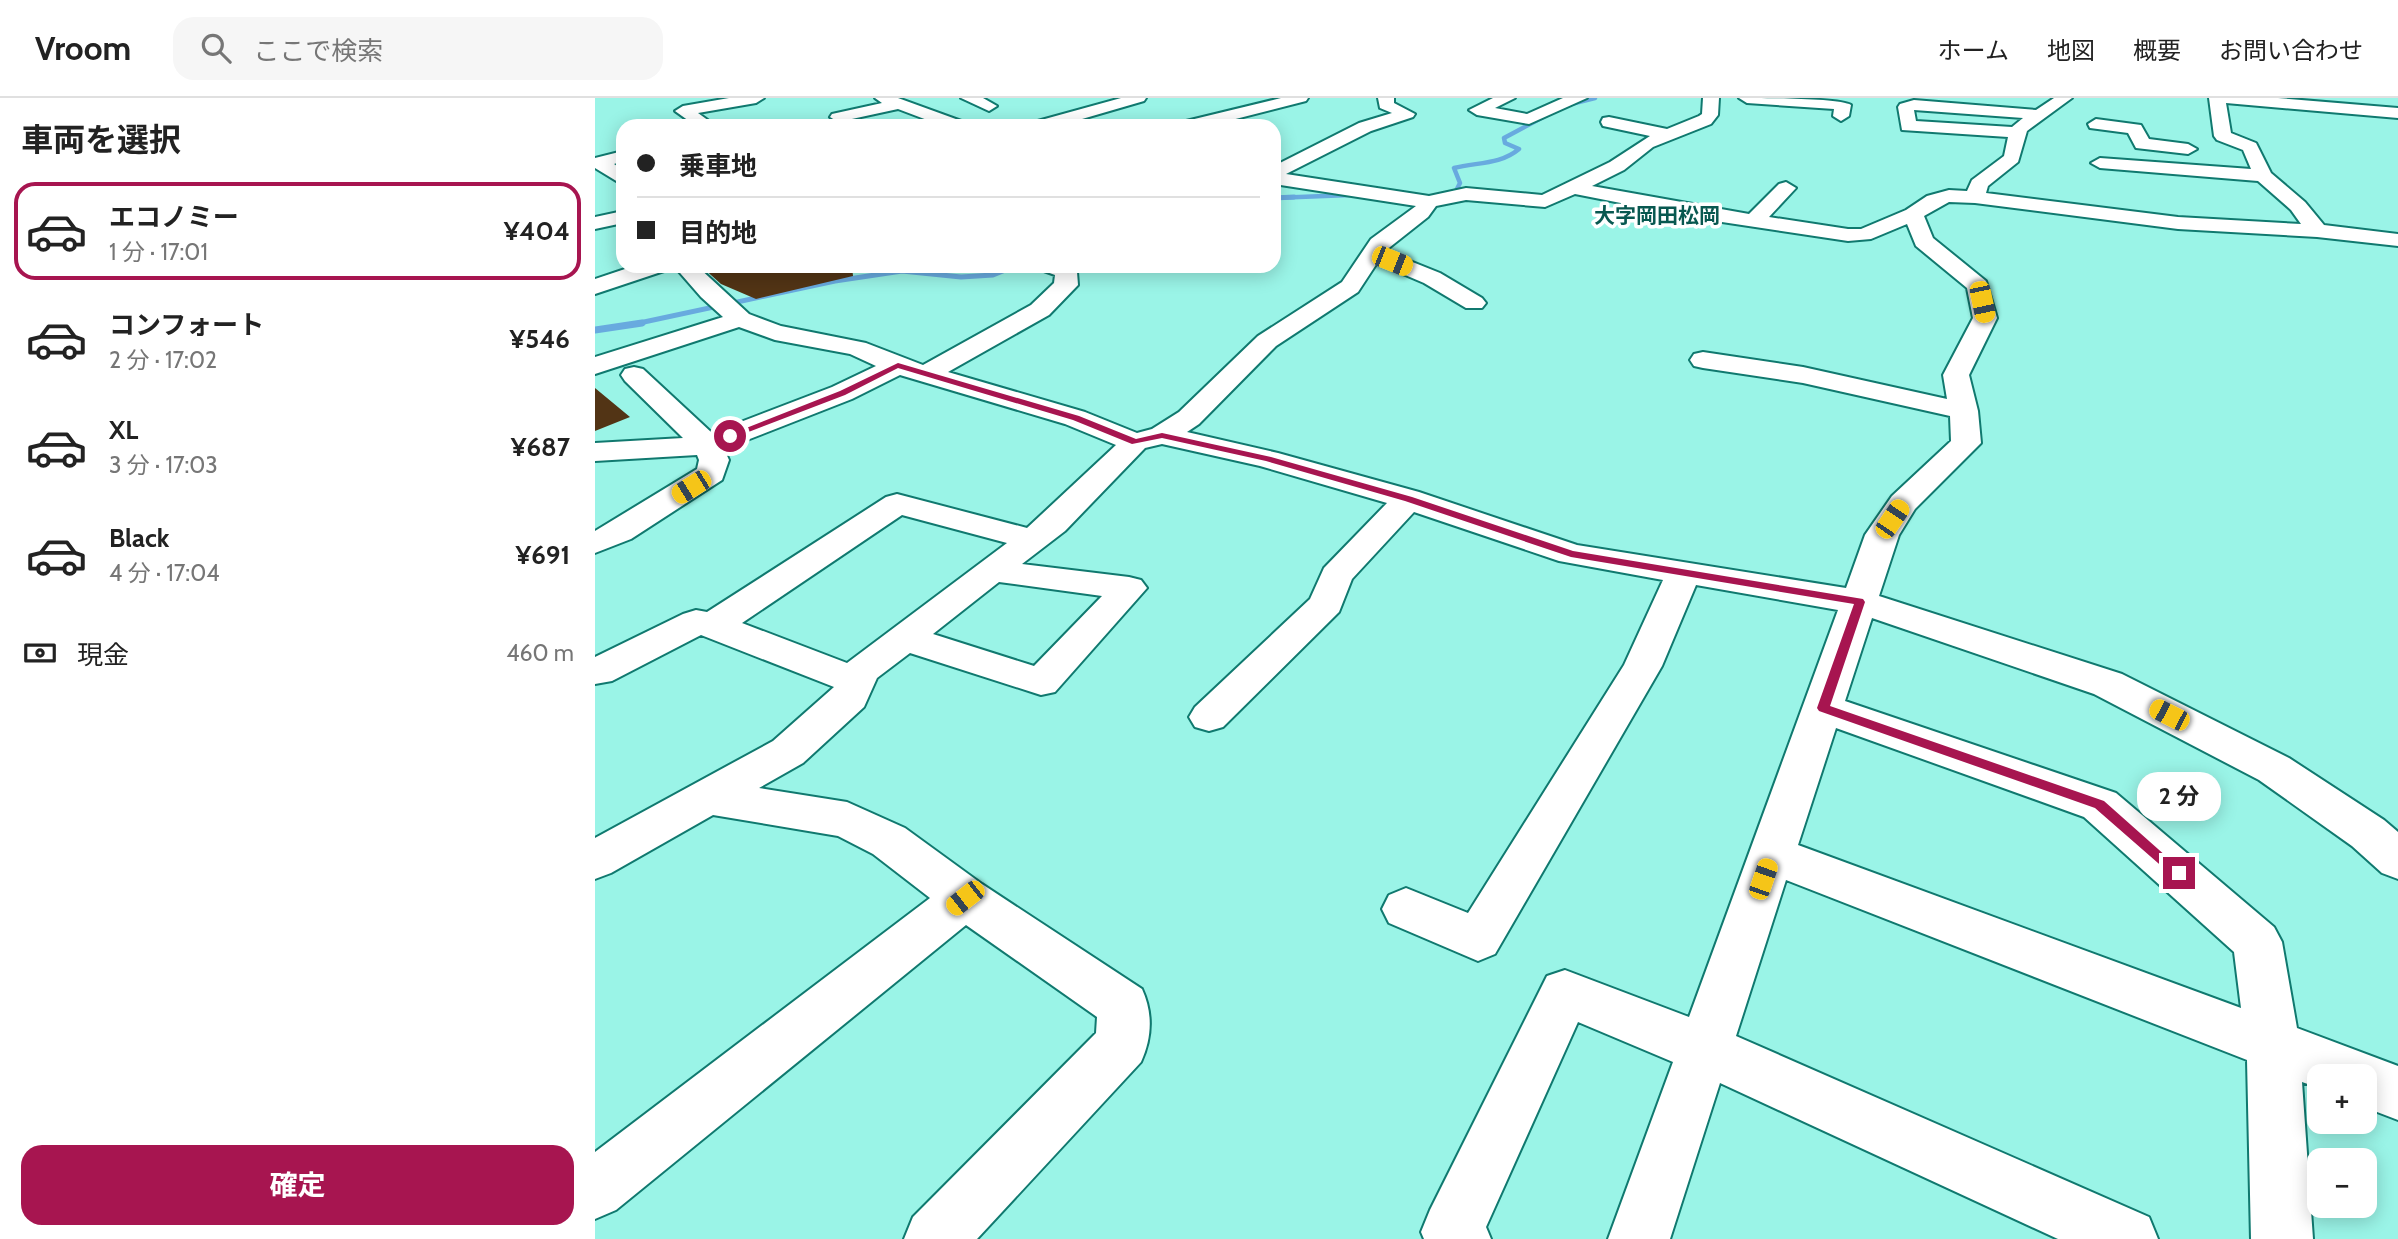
<!DOCTYPE html>
<html lang="ja">
<meta charset="utf-8">
<style>
:root{--surface:#fff;--page:#f6f6f6;--text:#222;--muted:#767676;--line:#e0e0e0;--accent:#a71550}
body{margin:0;font-family:Cabin,"Noto Sans JP",sans-serif;background:var(--page);color:var(--text);height:100vh;display:flex;flex-direction:column;font-size:26px;white-space:nowrap}
*{box-sizing:border-box;margin:0}
p{font-size:23px;color:var(--muted)}
.icon{flex:none;width:38px;height:38px;fill:none;stroke:currentColor;stroke-width:2;stroke-linecap:round;stroke-linejoin:round}
.map{position:relative;flex:1;overflow:hidden}
.details{display:flex;flex-direction:column;background:var(--surface);width:595px}
.details>*{flex:none}
.banner{position:absolute;left:21px;top:21px;width:665px;height:154px;border-radius:21px;box-shadow:0 4px 18px #0003;display:grid;align-content:center;height:154px;padding:0 21px;background:var(--surface)}
.tools{position:absolute;left:1712px;top:966px;display:grid;gap:14px}
.tools a{display:grid;place-items:center;width:70px;height:70px;border-radius:14px;background:var(--surface);box-shadow:0 4px 18px #0003;font-size:35px}
.end{position:absolute;width:32px;height:32px;margin:-16px;border:9px solid #a71550;background:#fff;box-shadow:0 0 0 4px #fff}
.from{border-radius:50%}
.bubble{position:absolute;height:49px;border-radius:21px;background:var(--surface);box-shadow:0 4px 18px #0003;font-size:23px;font-weight:700;line-height:49px;text-align:center}
.car{position:absolute;width:21px;height:42px;margin:-21px -10px;border-radius:9px;box-shadow:0 0 5px 2px #0007;background:linear-gradient(#f5c518 24%,#345 0 40%,#f5c518 0 76%,#345 0 86%,#f5c518 0)}
.banner b{display:flex;align-items:center;gap:24px;height:66px;font-size:26px}
.banner b+b{border-top:2px solid var(--line)}
.banner i{width:18px;height:18px;background:var(--text)}
ul{padding:0;list-style:none}
li{display:flex;align-items:center;gap:21px;height:98px;margin:0 14px 10px;padding:0 7px;border:4px solid transparent;border-radius:21px}
li div{flex:1}
li b{display:block;font-size:26px}
li em{font-style:normal;font-weight:700}
li.selected{border-color:var(--accent)}
li>.icon{width:63px;height:63px;stroke-width:1.5}
h2{padding:0 21px;font-size:32px;line-height:84px}
.pay{display:flex;align-items:center;gap:18px;height:77px;padding:0 21px;font-size:26px}
.pay p{margin-inline-start:auto}
.primary-button{display:flex;gap:14px;margin-top:auto;padding:14px 21px}
.primary-button a{flex:1;height:80px;border-radius:21px;background:var(--accent);color:#fff;font-size:28px;font-weight:700;line-height:80px;text-align:center}
header{display:flex;align-items:center;gap:42px;box-sizing:border-box;height:98px;padding:0 35px;background:var(--surface);border-bottom:2px solid var(--line)}
header strong{font-size:33px}
nav{display:flex;gap:38px;margin-inline-start:auto;font-size:24px}
.search{width:490px;height:63px;background:var(--page);display:flex;align-items:center;gap:18px;box-sizing:border-box;padding:0 24px;border-radius:21px;color:var(--muted);font-size:26px}
main{display:flex;flex:1;min-height:0}
.map>svg:first-child{display:block}
.lines{fill:none;stroke-linecap:round;stroke-linejoin:round}
.stream-far2{stroke:#68aadf;stroke-width:4.5}
.stream-far1{stroke:#68aadf;stroke-width:5}
.stream{stroke:#68aadf;stroke-width:7}
.building{fill:#523415}
.minor-casing{stroke:#10796f;stroke-width:4}
.highway-casing{stroke:#10796f;stroke-width:4}
.minor{fill:#fff;fill-rule:evenodd}
.highway{fill:#fff;fill-rule:evenodd}
.route{fill:#a71550}
.labels{text-anchor:middle;stroke-width:7;stroke-linejoin:round;paint-order:stroke}
.far-quarter-label{font-size:21px;font-weight:bold;fill:#085850;stroke:#fff}
</style>
<header>
<strong>Vroom</strong>
<div class="search"><svg class="icon" aria-label="search" viewBox="0 0 24 24"><circle cx="10" cy="10" r="6"/><path d="M15 15l6 6"/></svg>ここで検索</div>
<nav><a>ホーム</a><a>地図</a><a>概要</a><a>お問い合わせ</a></nav>
</header>
<main>
<section class="details">
<h2>車両を選択</h2>
<ul>
<li class="selected"><svg class="icon" aria-label="car" viewBox="0 0 24 24"><path d="M5 17H2v-5l4-1 3-4h7l3 4 3 1v5h-3M9 17h6M6 11h13"/><circle cx="7" cy="17" r="2"/><circle cx="17" cy="17" r="2"/></svg><div><b>エコノミー</b><p>1 分 · 17:01</p></div><em>¥404</em></li>
<li><svg class="icon" aria-label="car" viewBox="0 0 24 24"><path d="M5 17H2v-5l4-1 3-4h7l3 4 3 1v5h-3M9 17h6M6 11h13"/><circle cx="7" cy="17" r="2"/><circle cx="17" cy="17" r="2"/></svg><div><b>コンフォート</b><p>2 分 · 17:02</p></div><em>¥546</em></li>
<li><svg class="icon" aria-label="car" viewBox="0 0 24 24"><path d="M5 17H2v-5l4-1 3-4h7l3 4 3 1v5h-3M9 17h6M6 11h13"/><circle cx="7" cy="17" r="2"/><circle cx="17" cy="17" r="2"/></svg><div><b>XL</b><p>3 分 · 17:03</p></div><em>¥687</em></li>
<li><svg class="icon" aria-label="car" viewBox="0 0 24 24"><path d="M5 17H2v-5l4-1 3-4h7l3 4 3 1v5h-3M9 17h6M6 11h13"/><circle cx="7" cy="17" r="2"/><circle cx="17" cy="17" r="2"/></svg><div><b>Black</b><p>4 分 · 17:04</p></div><em>¥691</em></li>
</ul>
<div class="pay"><svg class="icon" aria-label="cash" viewBox="0 0 24 24"><path d="M3 7h18v10H3z"/><circle cx="12" cy="12" r="2"/></svg>現金<p>460 m</p></div>
<div class="primary-button"><a>確定</a></div>
</section>
<div class="map">
<svg width="1803" height="1141" viewBox="0 0 1803 1141">
<rect width="100%" height="100%" fill="#9af4e7"/>
<g class="lines">
<!-- stream-far2 -->
<path class="stream-far2" d="M972 7 1000 0
M849 98 861 93 865 85 859 70C882 64 905 67 924 51L910 45 909 40 952 17
M679 100 755 97"/>
<!-- stream-far1 -->
<path class="stream-far1" d="M679 100 699 99
M35 227 240 183 307 173 366 179 398 177 420 168"/>
<!-- stream -->
<path class="stream" d="M0 232 47 225"/>
</g>
<!-- building -->
<path class="building" d="M106 168H257L258 178 161 201 126 186Z
M0 290 35 319 0 333Z"/>
<g class="lines">
<!-- minor casing -->
<g class="minor-casing">
<path id="minor" d="M134 0H169L161 5 103 15 121 28H101L80 13 88 8Z
M280 0H303L369 24 371 28H348L303 11 243 24 235 19 237 16 287 5Z
M366 0H388L402 8 394 13Z
M526 0H551L549 3 463 28H437L439 24Z
M783 0H799V5L820 16 818 19 776 33 691 76 834 98 871 90 947 97 1015 64 1055 38 1008 28 1006 24 1008 20 1014 19 1072 31 1104 18 1107 16 1108 0H1124L1123 17 1116 26 1058 49 1029 72 997 88 1154 116 1184 86 1191 84 1201 90 1174 119 1253 131H1266L1311 112 1332 98 1354 92 1372 93 1377 82 1409 58 1413 39 1307 32 1303 9 1305 6 1319 2 1441 12 1459 0H1477L1432 33 1423 64 1393 88 1391 95 1583 119 1706 126 1696 112 1663 83 1505 70 1496 65 1505 60 1656 71 1648 52 1622 42 1619 38 1614 0H1683L1803 10V20L1631 5 1636 35 1661 45 1676 75 1710 104 1729 127 1803 136V148L1722 139 1583 131 1380 105 1354 104 1329 118 1338 140 1391 183 1402 220 1374 277 1383 313 1386 345 1320 411 1304 437 1284 498 1527 576 1694 660 1789 722 1803 734V781L1787 775 1757 748 1664 682 1499 596 1277 520 1250 603 1521 695 1679 829 1687 844 1702 930 1803 968V1022L1769 1009V978H1724V990L1707 984 1718 1141H1656L1652 962 1191 782 1141 938 1554 1119 1563 1141H1463L1125 985 1075 1141H1013L1078 964 983 924 891 1129 896 1141H829L826 1134 835 1112 952 878 970 872 1094 919 1243 512 1101 487 1067 568 900 856 883 863 794 825 787 811 794 797 811 790 873 815 1029 567 1068 482 964 463 819 414 757 481 744 514 628 629 614 633 600 629 594 619 600 609 715 501 729 470 792 405 665 368 567 346 550 350 470 433 427 466 534 479 546 482 552 490 460 594 446 597 315 555 282 580 269 609 208 665 164 690 252 704 310 730 387 786 547 891C558 915 557 940 546 964L382 1141H309L318 1119 501 935 502 919 371 827 21 1112 0 1121V1054L335 800 278 756 243 738 118 717 16 775 0 781V740L178 643 239 589 106 537 17 583 0 586V559L88 516 101 512 112 514 291 399 302 396 432 430 521 347 470 326 305 277 257 301 129 351 134 362 127 382 36 441 0 455V433L102 371 104 362 102 357 0 363V345L88 340 30 283 26 277 30 271 39 269 48 271 117 335 237 289 281 268 255 256 180 242 144 229 0 276V259L128 219 106 199 79 168H102L154 216 186 228 271 245 328 267 436 207 459 185 460 177 449 173 446 168H476L482 174 483 187 454 217 353 274 490 314 542 335 557 331 584 314 663 238 747 184 776 141 821 108 679 86V68L764 25 797 15 785 10ZM1319 12 1428 20 1417 29 1321 23ZM980 96 1107 121 1253 143 1276 141 1312 126 1321 148 1372 190 1378 220 1348 277 1352 301 1208 269 1108 254 1099 256 1095 262 1099 268 1108 270 1208 285 1355 318 1356 343 1297 398 1270 437 1251 490 982 447 824 394 683 355 592 334 604 326 681 248 763 194 782 165 829 185 871 210H887L891 205 887 200 845 175 790 153 833 119 841 108 871 102 950 109ZM307 417 412 445 252 565 147 525ZM404 484 507 498 439 568 338 536ZM1241 630 1489 719 1639 854 1646 910 1203 747Z
M898 0H920L900 10 932 16 968 0H992L934 26 882 17 874 12Z
M1144 0C1164 0 1245 0 1256 7L1254 18 1246 23 1238 18 1239 11 1152 5Z
M1501 21 1546 27 1554 41 1593 46 1602 51 1593 56 1541 50 1533 35 1495 30 1493 26Z
M28 53V63L19 66 28 72V87L0 70V60Z
M28 113V125L0 131V119Z"/>
</g>
<!-- highway casing -->
<g class="highway-casing">
<path id="highway" d="M686 0H713L711 3 613 28H585L587 24Z
M39 168H72L69 173 0 196V181Z"/>
</g>
<!-- minor -->
<use href="#minor" class="minor"/>
<!-- highway -->
<use href="#highway" class="highway"/>
</g>
<!-- route -->
<path class="route" d="M303 265 484 318 541 341 567 335 676 359 817 399 978 453 1268 501 1270 504 1235 608 1509 703 1590 775 1584 781 1579 779 1500 710 1224 613 1222 610 1259 506 976 459 810 403 671 363 567 340 537 346 478 322 303 270 250 297 138 340 131 338 245 293Z"/>
<g class="labels">
<!-- far-quarter labels -->
<g class="far-quarter-label">
<text x="1062" y="125">大字岡田松岡</text>
</g>
</g>
</svg>
<div class="tools">
<a>+</a>
<a>−</a>
</div>
<i class="end from" style="left:135px;top:338px"></i>
<i class="end" style="left:1584px;top:775px"></i>
<div class="bubble" style="left:1542px;top:674px;width:84px">2 分</div>
<i class="car" style="left:797px;top:163px;rotate:112deg"></i>
<i class="car" style="left:1387px;top:204px;rotate:168deg"></i>
<i class="car" style="left:96px;top:389px;rotate:238deg"></i>
<i class="car" style="left:1297px;top:421px;rotate:34deg"></i>
<i class="car" style="left:1574px;top:617px;rotate:297deg"></i>
<i class="car" style="left:1168px;top:781px;rotate:19deg"></i>
<i class="car" style="left:370px;top:800px;rotate:232deg"></i>
<div class="banner">
<b><i class="from"></i>乗車地</b>
<b><i></i>目的地</b>
</div>
</div>
</main>
